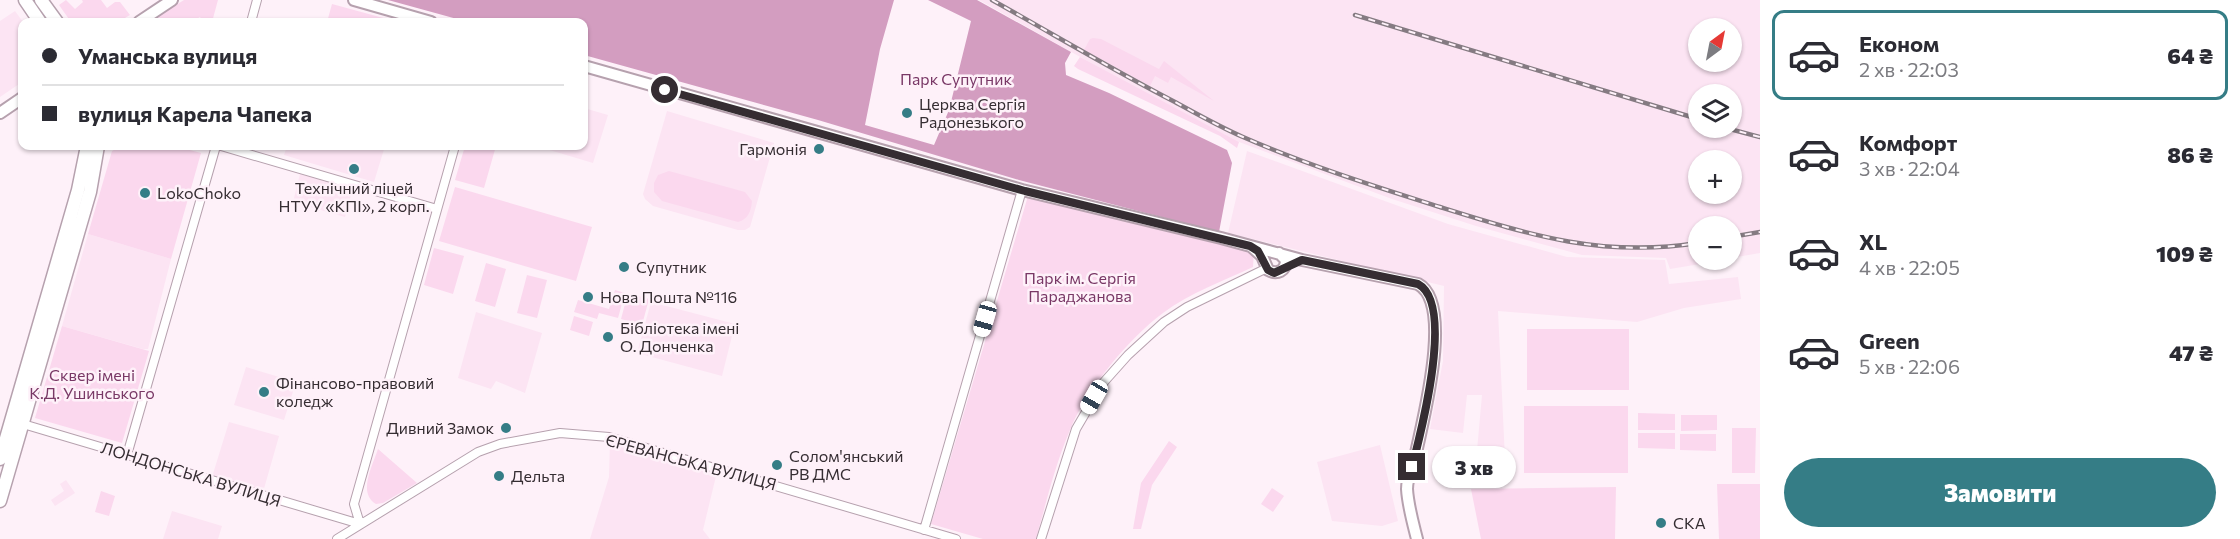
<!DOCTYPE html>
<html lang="uk">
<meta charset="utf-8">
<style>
:root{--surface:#fff;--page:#f7f7f7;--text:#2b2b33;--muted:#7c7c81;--line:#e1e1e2;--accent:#357d86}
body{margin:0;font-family:Commissioner,sans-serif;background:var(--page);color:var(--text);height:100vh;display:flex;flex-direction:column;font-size:22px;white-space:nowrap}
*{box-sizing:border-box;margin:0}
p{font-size:20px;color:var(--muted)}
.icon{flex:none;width:33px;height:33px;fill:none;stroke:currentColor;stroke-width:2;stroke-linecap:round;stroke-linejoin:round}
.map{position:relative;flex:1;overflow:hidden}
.sheet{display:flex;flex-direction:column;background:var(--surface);width:480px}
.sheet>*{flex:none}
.banner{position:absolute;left:18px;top:18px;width:570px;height:132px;border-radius:12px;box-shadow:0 2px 4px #0004;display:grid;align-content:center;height:132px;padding:0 24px;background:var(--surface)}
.needle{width:39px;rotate:32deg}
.tools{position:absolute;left:1688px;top:18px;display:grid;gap:12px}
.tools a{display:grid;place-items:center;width:54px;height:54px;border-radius:50%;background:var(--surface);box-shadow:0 2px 4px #0004;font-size:30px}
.end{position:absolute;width:27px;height:27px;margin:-14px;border:8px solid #352d32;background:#fff;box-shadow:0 0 0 3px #fff}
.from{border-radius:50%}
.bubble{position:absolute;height:42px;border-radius:21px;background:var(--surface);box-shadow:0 2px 4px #0004;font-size:20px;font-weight:800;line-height:42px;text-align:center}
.car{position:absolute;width:18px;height:36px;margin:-18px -9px;border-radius:8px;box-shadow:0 0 4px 2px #0007;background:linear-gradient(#fff 24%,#345 0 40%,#fff 0 76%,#345 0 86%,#fff 0)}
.banner b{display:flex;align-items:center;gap:21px;height:57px;font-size:22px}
.banner b+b{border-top:2px solid var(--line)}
.banner i{width:15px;height:15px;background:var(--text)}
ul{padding:10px 0 0;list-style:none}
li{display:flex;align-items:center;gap:18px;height:90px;margin:0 12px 9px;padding:0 12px;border:3px solid transparent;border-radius:12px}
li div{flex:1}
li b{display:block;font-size:22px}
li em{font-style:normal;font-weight:800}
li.current{border-color:var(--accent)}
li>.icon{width:54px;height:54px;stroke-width:1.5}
.primary-button{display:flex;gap:12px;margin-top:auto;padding:12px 24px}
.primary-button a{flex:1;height:69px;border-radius:36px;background:var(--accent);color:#fff;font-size:24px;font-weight:800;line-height:69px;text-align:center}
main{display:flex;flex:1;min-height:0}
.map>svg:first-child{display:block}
.built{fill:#fce4f3;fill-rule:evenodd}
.green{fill:#fbd8ee}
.forest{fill:#d39dc0}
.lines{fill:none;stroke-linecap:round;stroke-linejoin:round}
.street-casing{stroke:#b6a1ae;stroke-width:10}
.secondary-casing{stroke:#b6a1ae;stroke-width:14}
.primary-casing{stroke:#b6a1ae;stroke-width:15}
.street{stroke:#fff;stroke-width:8}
.secondary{stroke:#fff;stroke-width:10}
.primary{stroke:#fff;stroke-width:12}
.rail-casing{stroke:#857b82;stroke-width:4.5}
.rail{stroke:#fef1f9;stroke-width:2;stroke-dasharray:7;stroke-linecap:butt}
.route{stroke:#352d32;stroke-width:8}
.poi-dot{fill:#357d86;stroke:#fef1f9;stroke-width:2}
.labels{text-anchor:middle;stroke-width:5;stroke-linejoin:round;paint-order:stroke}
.park-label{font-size:16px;fill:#793866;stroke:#fef1f9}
.poi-label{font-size:16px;fill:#352d32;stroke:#fef1f9;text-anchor:start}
.street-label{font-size:16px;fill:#352d32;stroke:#fef1f9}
</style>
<main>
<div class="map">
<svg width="1760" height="539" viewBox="0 0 1760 539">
<rect width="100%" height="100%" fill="#fef1f9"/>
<!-- built -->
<path class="built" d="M979 0H1760V253L1731 258V226H1698V260H1724L1670 269 1666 258 1582 255 1476 226 1392 199 1239 142 1128 84ZM1698 28H1731V62H1698ZM1698 94H1731V128H1698ZM1698 160H1731V194H1698Z
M15 11 23 22 22 82 0 97V21Z
M584 108 608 115 593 163 536 146H584Z
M667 111 774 143 750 227 745 230H738L653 206 645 199 643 194Z
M287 146H385L374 182 284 155Z
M1247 151 1448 224 1567 257 1665 260 1669 284 1738 277 1741 299 1684 308 1637 322 1498 311 1506 480 1474 484 1482 395H1467L1463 433 1430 429 1443 361 1444 286 1228 233Z
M300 174 353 188 345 217 293 202Z
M88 234 171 259 148 349H143L62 326Z
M651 302 735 324 722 376 637 353Z
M476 312 542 333 525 393 496 381 491 389 458 378Z
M246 367 296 382 284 420 234 405Z
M229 422 279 436 263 492 212 477Z
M610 441 717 472 703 530 710 539H590L609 477Z
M1380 445 1398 521 1382 526 1332 521 1317 462Z
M66 480 75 493 55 506 51 500 64 491 60 484Z
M172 511 222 526 218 539H163Z"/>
<!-- green -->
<path class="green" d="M66 0 75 9 83 2 82 0H101L107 8 115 2H120L130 15 118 22H71L59 5Z
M184 0H218L212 22H203L200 17 191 22H149Z
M332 4 398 22H327Z
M1093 38 1101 39 1159 69 1164 61 1214 101 1171 77 1168 83 1155 76 1150 86 1084 50 1090 39Z
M1080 57 1239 142 1237 148 1220 136 1078 69 1074 66Z
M121 146H175L201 153 171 259 88 234 112 151Z
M465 146H496L484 188 455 180Z
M669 171 745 192 752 201C751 212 748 219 738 222L662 201 654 192V183L658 175Z
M455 187 592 227 576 281 439 241Z
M1028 196 1254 251 1253 267C1223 281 1190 293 1163 313 1129 338 1086 390 1070 430 1055 465 1046 503 1036 539H983L931 524Z
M434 248 464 256 453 294 424 285Z
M486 263 506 269 495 307 475 301Z
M527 275 547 280 537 318 517 313Z
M615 290 625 293 618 318 599 313 597 319 574 312 578 300 609 309Z
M628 293 649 299 642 325 621 319Z
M574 316 593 322 589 336 570 330Z
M62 326 149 351 122 443 35 418Z
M1527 329H1629V390H1527Z
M1524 406H1628V473H1524Z
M1638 413 1675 414V430H1638Z
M1681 415H1717V430L1681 431Z
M1732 428H1756L1755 473H1732Z
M1638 433H1675V449L1638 448Z
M1680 434H1716V451L1680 450Z
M1169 441 1177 447 1152 485 1141 529H1133L1141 483Z
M378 449 417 483 383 503 376 504C357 493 373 465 378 449Z
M1717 484H1760V539H1719Z
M1616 487 1615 539H1481L1471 489Z
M1272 488 1284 496 1273 512 1261 504Z
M101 491 115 496 109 516 95 512Z"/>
<!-- forest -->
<path class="forest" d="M388 0H894L880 49 865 125 934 145 949 110 971 21 928 0H977L1071 52 1065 63 1066 75 1109 93 1227 150 1232 163 1219 232 1019 180 818 120 584 55V22H468Z"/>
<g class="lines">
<!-- street casing -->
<g class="street-casing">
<path id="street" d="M251 22 257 0
M221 146 437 209
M23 424 360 524
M127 455 216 146
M360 524 354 504 455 146
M924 530 1022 190
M337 539 478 452 500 444 560 433 609 437 956 539
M1041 539 1076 429 1103 383 1128 355 1164 322 1187 307 1267 268"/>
</g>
<!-- secondary casing -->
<g class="secondary-casing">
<path id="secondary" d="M354 0 431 22
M139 22 172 0
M584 66 1022 190 1221 238 1302 260 1418 284C1454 303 1423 419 1416 453 1413 464 1407 477 1407 489 1408 506 1413 523 1417 539
M0 113 22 98
M1252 247 1262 256 1268 270C1277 275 1286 271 1286 260L1279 253"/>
</g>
<!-- primary casing -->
<g class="primary-casing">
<path id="primary" d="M25 0 40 22
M41 0 57 22
M0 459 78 190 87 146
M0 501 90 192 98 146"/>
</g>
<!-- street -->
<use href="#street" class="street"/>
<!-- secondary -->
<use href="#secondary" class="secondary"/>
<!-- primary -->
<use href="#primary" class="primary"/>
<!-- rail casing -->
<g class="rail-casing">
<path id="rail" d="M992 0C1053 34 1113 70 1175 102 1197 114 1220 127 1243 137 1307 165 1374 186 1440 207 1530 235 1602 258 1698 243
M1355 15 1698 119
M1726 128 1760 137
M1731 237 1760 232"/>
</g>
<!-- rail -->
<use href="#rail" class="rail"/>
</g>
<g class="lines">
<!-- route -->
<path class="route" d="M665 90 1025 191 1250 246 1258 251 1268 270 1274 273 1302 260 1418 284C1455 304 1421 432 1412 467"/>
</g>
<!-- markers -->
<g class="poi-dot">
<circle cx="907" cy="113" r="6"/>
<circle cx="819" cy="149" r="6"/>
<circle cx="354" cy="169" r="6"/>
<circle cx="145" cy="193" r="6"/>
<circle cx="624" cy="267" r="6"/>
<circle cx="588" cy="297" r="6"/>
<circle cx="608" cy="337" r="6"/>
<circle cx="264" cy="392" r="6"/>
<circle cx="506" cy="428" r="6"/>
<circle cx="777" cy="465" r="6"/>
<circle cx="499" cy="476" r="6"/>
<circle cx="1661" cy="523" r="6"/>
</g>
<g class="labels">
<!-- park labels -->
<g class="park-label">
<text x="956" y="85">Парк Супутник</text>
<text x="1080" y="284">Парк ім. Сергія<tspan x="1080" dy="18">Параджанова</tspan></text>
<text x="92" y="381">Сквер імені<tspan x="92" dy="18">К.Д. Ушинського</tspan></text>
</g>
<!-- poi labels -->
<g class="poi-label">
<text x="919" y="110">Церква Сергія<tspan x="919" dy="18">Радонезького</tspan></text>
<text x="807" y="155" text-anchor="end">Гармонія</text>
<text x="354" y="194" text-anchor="middle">Технічний ліцей<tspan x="354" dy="18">НТУУ «КПІ», 2 корп.</tspan></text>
<text x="157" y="199">LokoChoko</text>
<text x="636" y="273">Супутник</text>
<text x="600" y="303">Нова Пошта №116</text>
<text x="620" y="334">Бібліотека імені<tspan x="620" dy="18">О. Донченка</tspan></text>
<text x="276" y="389">Фінансово-правовий<tspan x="276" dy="18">коледж</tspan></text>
<text x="494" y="434" text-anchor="end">Дивний Замок</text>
<text x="789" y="462">Солом'янський<tspan x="789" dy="18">РВ ДМС</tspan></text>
<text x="511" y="482">Дельта</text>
<text x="1673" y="529">СКА</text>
</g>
<!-- street labels -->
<g class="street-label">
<text transform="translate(691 462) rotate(15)" y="6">ЄРЕВАНСЬКА ВУЛИЦЯ</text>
<text transform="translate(191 474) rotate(17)" y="6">ЛОНДОНСЬКА ВУЛИЦЯ</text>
</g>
</g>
</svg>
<div class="tools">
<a><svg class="needle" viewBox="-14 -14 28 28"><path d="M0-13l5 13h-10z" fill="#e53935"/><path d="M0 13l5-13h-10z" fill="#7c7c81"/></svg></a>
<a><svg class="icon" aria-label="layers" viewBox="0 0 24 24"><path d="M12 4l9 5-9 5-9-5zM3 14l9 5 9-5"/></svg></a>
<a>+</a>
<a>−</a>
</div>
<i class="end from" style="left:665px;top:90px"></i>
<i class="end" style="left:1412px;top:467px"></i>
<div class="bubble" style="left:1432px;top:446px;width:84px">3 хв</div>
<i class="car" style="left:985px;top:319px;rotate:196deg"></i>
<i class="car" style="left:1094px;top:397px;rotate:210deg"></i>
<div class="banner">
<b><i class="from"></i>Уманська вулиця</b>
<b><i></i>вулиця Карела Чапека</b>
</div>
</div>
<section class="sheet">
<ul>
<li class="current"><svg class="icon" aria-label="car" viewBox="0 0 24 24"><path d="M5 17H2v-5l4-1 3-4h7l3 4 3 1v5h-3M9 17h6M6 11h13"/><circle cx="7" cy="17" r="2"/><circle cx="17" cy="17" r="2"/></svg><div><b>Економ</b><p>2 хв · 22:03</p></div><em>64 ₴</em></li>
<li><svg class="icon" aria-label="car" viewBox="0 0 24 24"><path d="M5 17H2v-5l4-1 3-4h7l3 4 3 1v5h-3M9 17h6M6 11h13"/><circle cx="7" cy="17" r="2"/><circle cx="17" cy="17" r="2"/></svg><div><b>Комфорт</b><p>3 хв · 22:04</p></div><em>86 ₴</em></li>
<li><svg class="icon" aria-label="car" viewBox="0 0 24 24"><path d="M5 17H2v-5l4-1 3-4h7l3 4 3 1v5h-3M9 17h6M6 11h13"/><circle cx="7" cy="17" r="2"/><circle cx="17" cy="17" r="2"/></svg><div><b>XL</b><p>4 хв · 22:05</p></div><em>109 ₴</em></li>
<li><svg class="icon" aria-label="car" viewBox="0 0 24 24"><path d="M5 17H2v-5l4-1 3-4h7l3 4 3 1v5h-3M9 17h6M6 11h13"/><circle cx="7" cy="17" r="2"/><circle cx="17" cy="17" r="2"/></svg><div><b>Green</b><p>5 хв · 22:06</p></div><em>47 ₴</em></li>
</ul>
<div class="primary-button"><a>Замовити</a></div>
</section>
</main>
